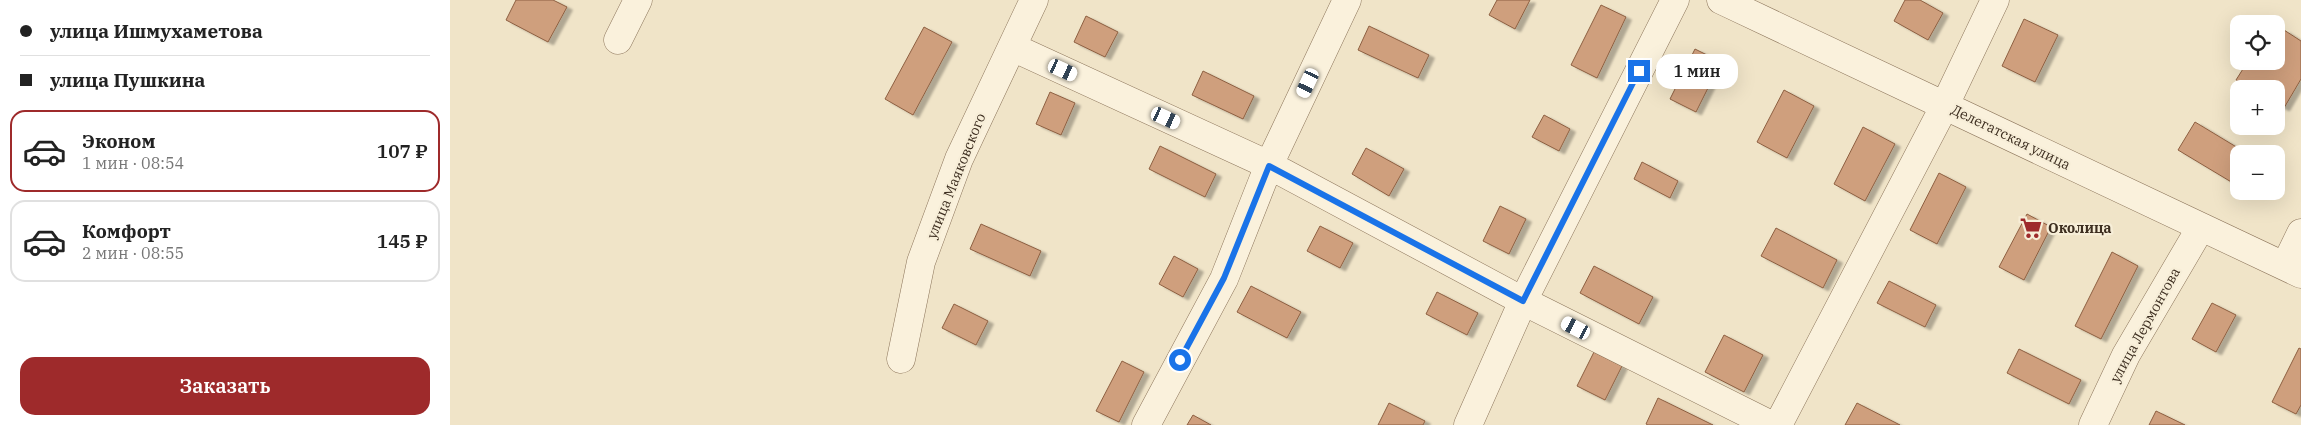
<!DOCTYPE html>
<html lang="ru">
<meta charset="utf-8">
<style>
:root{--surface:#fff;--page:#f6f6f6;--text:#222;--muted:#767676;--line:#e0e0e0;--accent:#9e2a2b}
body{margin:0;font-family:"IBM Plex Serif",serif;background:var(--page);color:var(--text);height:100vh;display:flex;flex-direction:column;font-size:19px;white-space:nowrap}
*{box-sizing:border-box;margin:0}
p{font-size:16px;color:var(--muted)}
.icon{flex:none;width:28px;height:28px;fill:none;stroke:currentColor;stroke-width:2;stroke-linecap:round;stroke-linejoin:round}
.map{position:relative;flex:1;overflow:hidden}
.side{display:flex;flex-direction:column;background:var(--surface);width:450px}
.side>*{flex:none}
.top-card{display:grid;align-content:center;height:110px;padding:0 20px;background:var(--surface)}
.fabs{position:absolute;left:1780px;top:15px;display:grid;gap:10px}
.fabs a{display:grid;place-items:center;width:55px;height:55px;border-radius:10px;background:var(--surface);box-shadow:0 5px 20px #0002;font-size:25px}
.end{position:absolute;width:22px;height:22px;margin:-11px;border:6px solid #1a73e8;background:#fff;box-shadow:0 0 0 2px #fff}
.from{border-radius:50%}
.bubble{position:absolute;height:35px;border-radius:15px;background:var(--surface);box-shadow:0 5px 20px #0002;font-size:16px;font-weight:600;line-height:35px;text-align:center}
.car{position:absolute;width:15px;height:30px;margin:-15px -8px;border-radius:6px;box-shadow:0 0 4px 1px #0007;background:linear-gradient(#fff 24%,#345 0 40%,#fff 0 76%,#345 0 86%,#fff 0)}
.top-card b{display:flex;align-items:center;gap:18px;height:48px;font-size:19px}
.top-card b+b{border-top:1px solid var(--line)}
.top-card i{width:12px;height:12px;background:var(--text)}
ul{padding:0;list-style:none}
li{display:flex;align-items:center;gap:15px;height:82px;margin:0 10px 8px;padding:0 10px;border:2px solid var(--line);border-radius:15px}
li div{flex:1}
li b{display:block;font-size:19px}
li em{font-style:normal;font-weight:600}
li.selected{border-color:var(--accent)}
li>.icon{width:45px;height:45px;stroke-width:1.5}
.button{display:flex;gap:10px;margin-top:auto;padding:10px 20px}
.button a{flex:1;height:58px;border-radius:15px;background:var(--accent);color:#fff;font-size:20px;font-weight:600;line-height:58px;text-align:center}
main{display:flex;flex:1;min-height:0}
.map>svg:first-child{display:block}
.building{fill:#cf9f7d;stroke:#8d5f41;filter:url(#shadow)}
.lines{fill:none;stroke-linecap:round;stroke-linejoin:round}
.minor-casing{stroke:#8d765c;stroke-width:29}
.minor{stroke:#faf1dc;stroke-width:28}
.route{stroke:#1a73e8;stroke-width:6}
.labels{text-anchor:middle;stroke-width:4.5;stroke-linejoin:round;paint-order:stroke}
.street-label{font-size:14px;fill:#3d2e20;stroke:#f7eed8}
.poi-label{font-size:14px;font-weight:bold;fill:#3d2e20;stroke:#f7eed8;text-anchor:start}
</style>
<main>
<section class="side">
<div class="top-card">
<b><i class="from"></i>улица Ишмухаметова</b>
<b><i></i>улица Пушкина</b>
</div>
<ul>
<li class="selected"><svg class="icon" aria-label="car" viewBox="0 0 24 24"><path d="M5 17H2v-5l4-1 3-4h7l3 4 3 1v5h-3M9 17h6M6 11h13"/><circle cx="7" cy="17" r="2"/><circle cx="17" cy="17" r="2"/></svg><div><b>Эконом</b><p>1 мин · 08:54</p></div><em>107 ₽</em></li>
<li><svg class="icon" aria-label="car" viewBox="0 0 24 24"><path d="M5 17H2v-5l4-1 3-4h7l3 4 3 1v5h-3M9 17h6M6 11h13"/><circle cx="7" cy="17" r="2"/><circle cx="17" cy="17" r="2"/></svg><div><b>Комфорт</b><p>2 мин · 08:55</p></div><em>145 ₽</em></li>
</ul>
<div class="button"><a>Заказать</a></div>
</section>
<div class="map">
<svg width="1851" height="425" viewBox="0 0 1851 425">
<defs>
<filter id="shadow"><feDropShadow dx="5.5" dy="3" stdDeviation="1" flood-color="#0004"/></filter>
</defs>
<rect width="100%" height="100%" fill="#f0e4c8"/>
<!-- building -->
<path class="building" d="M66 0H103L117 7 98 42 56 20Z
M1047 0H1080L1065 29 1039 15Z
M1455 0H1470L1493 13 1478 40 1444 21Z
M1151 5 1176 17 1147 78 1121 65Z
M636 16 668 32 655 57 624 42Z
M1574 19 1608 35 1585 82 1552 66Z
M919 26 979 55 968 78 908 50Z
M474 27 502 42 463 115 435 99Z
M1834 30 1851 41V79L1834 108 1826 104V89H1801L1786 80 1798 61 1812 67 1815 61H1826V43Z
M1245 49 1271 62 1246 112 1220 99Z
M753 71 804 96 793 119 742 95Z
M1334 90 1364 106 1337 158 1307 142Z
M600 92 625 103 611 135 586 124Z
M1094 115 1120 129 1109 151 1082 137Z
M1745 122 1798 154H1789V173L1783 183 1728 150Z
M1413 127 1445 144 1415 201 1384 184Z
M710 146 766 174 755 197 699 169Z
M916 148 954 169 939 196 902 174Z
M1192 162 1228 181 1220 198 1184 179Z
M1489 173 1516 187 1487 244 1460 230Z
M1050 206 1076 219 1059 254 1033 241Z
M1577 214 1601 227 1574 280 1549 267Z
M531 224 591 251 580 276 520 249Z
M870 226 903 243 890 268 857 251Z
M1326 228 1387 260 1373 288 1311 256Z
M1662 252 1688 266 1651 339 1625 326Z
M724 256 748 269 733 297 709 284Z
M1144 266 1203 297 1189 324 1130 293Z
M1439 281 1486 305 1475 327 1427 303Z
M801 286 851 312 837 338 787 312Z
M987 292 1028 313 1017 335 976 314Z
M1762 303 1786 315 1766 352 1742 339Z
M504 304 538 321 526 345 492 328Z
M1274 335 1313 355 1294 392 1255 372Z
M1849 348 1851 349V405L1846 414 1822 402Z
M1569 349 1631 380 1619 404 1557 373Z
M1144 352 1172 366 1155 400 1127 386Z
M672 361 694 372 669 422 646 411Z
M1208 398 1263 425H1198L1196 424Z
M939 403 975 421 973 425H928Z
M1407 403 1450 425H1395Z
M1706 411 1735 425H1699Z
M743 415 761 425H737Z"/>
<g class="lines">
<!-- minor casing -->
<g class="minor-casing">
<path id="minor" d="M1271 0 1851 274
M168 40 188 0
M562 47 819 165 1073 301 1321 425
M1835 266 1851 233
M451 359 471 262 509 159 584 0
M696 425 774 279 819 165 897 0
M1018 425 1073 301 1225 0
M1328 425 1495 105 1545 0
M1643 425 1676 355 1751 227"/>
</g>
<!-- minor -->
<use href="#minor" class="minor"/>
</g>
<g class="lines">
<!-- route -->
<path class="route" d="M730 360 774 278 819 166 1073 301 1189 71"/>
</g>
<!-- icons -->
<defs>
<g id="supermarket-bare" transform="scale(1.725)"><path d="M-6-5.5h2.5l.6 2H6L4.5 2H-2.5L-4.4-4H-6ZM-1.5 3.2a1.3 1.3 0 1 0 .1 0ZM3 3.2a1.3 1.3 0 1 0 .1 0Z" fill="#9e2a2b" stroke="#f7eed8" stroke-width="2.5" paint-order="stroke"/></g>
</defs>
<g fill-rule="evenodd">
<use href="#supermarket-bare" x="1581" y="228"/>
</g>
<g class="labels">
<!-- street labels -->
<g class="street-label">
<text transform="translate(1561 137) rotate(26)" y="5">Делегатская улица</text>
<text transform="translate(506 176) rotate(-68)" y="5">улица Маяковского</text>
<text transform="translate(1695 325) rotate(-61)" y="5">улица Лермонтова</text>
</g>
<!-- poi labels -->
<g class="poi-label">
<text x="1598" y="233">Околица</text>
</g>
</g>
</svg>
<div class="fabs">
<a><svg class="icon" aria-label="locate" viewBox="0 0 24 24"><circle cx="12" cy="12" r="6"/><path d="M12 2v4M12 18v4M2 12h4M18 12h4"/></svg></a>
<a>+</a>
<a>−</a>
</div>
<i class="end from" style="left:730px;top:360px"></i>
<i class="end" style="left:1189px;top:71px"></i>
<div class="bubble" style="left:1206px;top:54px;width:82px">1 мин</div>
<i class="car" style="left:613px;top:70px;rotate:115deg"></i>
<i class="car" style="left:858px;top:83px;rotate:205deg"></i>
<i class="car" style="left:716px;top:118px;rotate:115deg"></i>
<i class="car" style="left:1126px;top:328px;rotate:297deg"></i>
</div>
</main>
